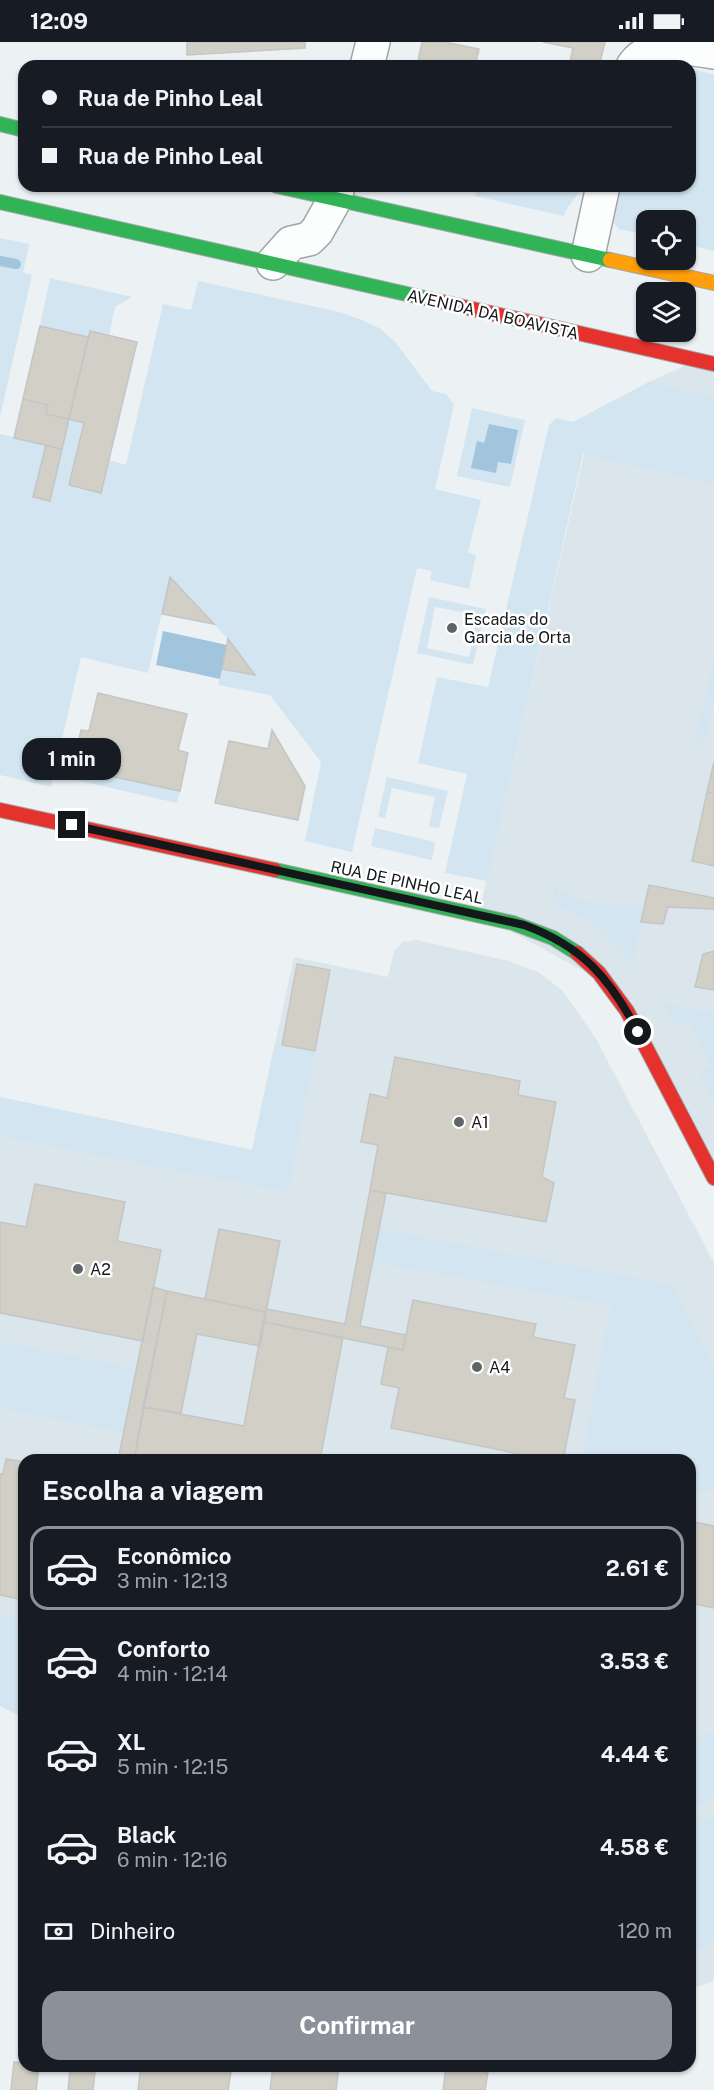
<!DOCTYPE html>
<html lang="pt">
<meta charset="utf-8">
<style>
:root{--surface:#171b24;--page:#20242c;--text:#f1f3f6;--muted:#9ea1a6;--line:#363941;--accent:#8c9099}
body{margin:0;font-family:"Public Sans",sans-serif;background:var(--page);color:var(--text);height:100vh;display:flex;flex-direction:column;font-size:22px;white-space:nowrap}
*{box-sizing:border-box;margin:0}
p{font-size:20px;color:var(--muted)}
.icon{flex:none;width:33px;height:33px;fill:none;stroke:currentColor;stroke-width:2;stroke-linecap:round;stroke-linejoin:round}
.map{position:relative;flex:1;overflow:hidden}
.drawer{position:absolute;left:18px;top:1412px;width:678px;height:618px;display:flex;flex-direction:column;background:var(--surface);border-radius:18px;box-shadow:0 2px 4px #0004}
.drawer>*{flex:none}
.hud{position:absolute;left:18px;top:18px;width:678px;height:132px;border-radius:18px;box-shadow:0 2px 4px #0004;display:grid;align-content:center;height:132px;padding:0 24px;background:var(--surface)}
.buttons{position:absolute;left:636px;top:168px;display:grid;gap:12px}
.buttons a{display:grid;place-items:center;width:60px;height:60px;border-radius:12px;background:var(--surface);box-shadow:0 2px 4px #0004;font-size:30px}
.end{position:absolute;width:27px;height:27px;margin:-14px;border:8px solid #15181b;background:#fff;box-shadow:0 0 0 3px #fff}
.from{border-radius:50%}
.bubble{position:absolute;height:42px;border-radius:18px;background:var(--surface);box-shadow:0 2px 4px #0004;font-size:20px;font-weight:700;line-height:42px;text-align:center}
.hud b{display:flex;align-items:center;gap:21px;height:57px;font-size:22px}
.hud b+b{border-top:2px solid var(--line)}
.hud i{width:15px;height:15px;background:var(--text)}
ul{padding:0;list-style:none}
li{display:flex;align-items:center;gap:18px;height:84px;margin:0 12px 9px;padding:0 12px;border:3px solid transparent;border-radius:18px}
li div{flex:1}
li b{display:block;font-size:22px}
li em{font-style:normal;font-weight:700}
li.active{border-color:var(--accent)}
li>.icon{width:54px;height:54px;stroke-width:1.5}
h2{padding:0 24px;font-size:27px;line-height:72px}
.pay{display:flex;align-items:center;gap:15px;height:66px;padding:0 24px;font-size:22px}
.pay p{margin-inline-start:auto}
.action{display:flex;gap:12px;margin-top:auto;padding:12px 24px}
.action a{flex:1;height:69px;border-radius:18px;background:var(--accent);color:#fff;font-size:24px;font-weight:700;line-height:69px;text-align:center}
.status{display:flex;justify-content:space-between;align-items:center;height:42px;padding:0 30px;background:var(--surface);direction:ltr}
.status svg{height:16px;fill:currentColor}
.map>svg:first-child{display:block}
.built{fill:#dbe5ec}
.green{fill:#d2e5f1;fill-rule:evenodd}
.water{fill:#a0c5dc}
.lines{fill:none;stroke-linecap:round;stroke-linejoin:round}
.stream{stroke:#a0c5dc;stroke-width:10}
.building{fill:#d2cfc7;stroke:#c4c5c5;stroke-width:1.5}
.street-casing{stroke:#a1a5a8;stroke-width:36}
.fast-casing{stroke:#a1a5a8;stroke-width:16}
.slow-casing{stroke:#a1a5a8;stroke-width:16}
.jam-casing{stroke:#a1a5a8;stroke-width:16}
.street{stroke:#fcfdfd;stroke-width:33}
.fast{stroke:#30b455;stroke-width:14}
.slow{stroke:#ff9f0a;stroke-width:14}
.jam{stroke:#e5322d;stroke-width:14}
.route{stroke:#15181b;stroke-width:8}
.poi-dot{fill:#606467;stroke:#fff;stroke-width:2}
.labels{text-anchor:middle;stroke-width:5;stroke-linejoin:round;paint-order:stroke}
.street-label{font-size:16px;fill:#15181b;stroke:#fff}
.poi-label{font-size:16px;fill:#15181b;stroke:#fff;text-anchor:start}
</style>
<div class="status"><b>12:09</b><svg viewBox="0 0 49 12"><path d="M0 12V9h3v3zM5 12V6h3v6zM10 12V3h3v9zM15 12V0h3v12zM26 1h20v11H26zM47 4h2v5h-2z"/></svg></div>
<div class="map">
<svg width="714" height="2048" viewBox="0 0 714 2048">
<rect width="100%" height="100%" fill="#ecf1f4"/>
<!-- built -->
<path class="built" d="M697 318 714 322V1136L611 944 479 872 594 369 649 340Z
M416 898 509 919 538 930 562 948 595 995 714 1221V1938L690 1948V1418H24V1676L0 1664V1055L252 1108 294 915 388 935 394 909 403 900Z"/>
<!-- green -->
<path class="green" d="M690 26 714 33V209L686 202V178H646V193L619 187 614 181 620 144H690Z
M478 144H581C578 157 567 161 564 174L475 154Z
M0 196 29 202 23 231 32 233 0 375Z
M50 236 132 255 115 265 109 293 90 289 88 295 40 284Z
M198 239 339 270 362 278 381 287 396 301 432 349 446 352 454 363 435 447 481 458 468 510 476 513 469 547 430 538 432 529 417 526 352 810 305 799 321 720 270 653 218 643 222 627 255 633 228 597 170 535 148 631 81 615 51 745 0 733V392L46 403 33 455 50 459 69 377 84 381 69 443 101 451 109 418 126 423 163 262 191 268Z
M649 340 714 355V442L583 412 487 839 445 831 467 732 418 721 437 635 488 645 549 383 556 376 573 380Z
M472 366 525 378 510 445 457 434Z
M429 555 486 567 473 623 417 611ZM435 565 477 573 469 615 427 606Z
M714 615V662L705 701 696 699Z
M73 726 180 749 177 761 71 737Z
M387 735 448 749 439 786 429 785 435 755 392 746 385 776 378 775Z
M375 786 435 800 432 818 371 804Z
M555 845C579 865 615 864 645 862L632 922C610 894 586 874 552 860Z
M662 961 714 971V1060L700 1030 711 1024 690 979 676 984Z
M275 1001 315 1009 288 1150 0 1094V1055L252 1108Z
M379 1187 673 1243 714 1325V1447L690 1453V1418L582 1417 611 1263 372 1220Z
M0 1300 137 1327 124 1390 0 1366Z
M0 1574 24 1578V1676L0 1664Z
M714 1689V1754L690 1765V1701Z
M714 1774V1899L690 1910V1785Z"/>
<!-- water -->
<path class="water" d="M489 382 518 388 511 422 498 420 496 431 471 426 477 399 484 401Z
M163 589 227 603 220 637 156 623Z"/>
<g class="lines">
<!-- stream -->
<path class="stream" d="M0 219 16 222"/>
</g>
<!-- building -->
<path class="building" d="M187 0H305V6L187 13Z
M422 0H445L479 7 475 24H417Z
M543 0H605L599 24H569L573 6Z
M40 284 88 295 69 377 46 372 48 363 23 357Z
M90 289 137 300 101 451 69 443 84 381 69 377Z
M23 357 48 363 46 372 69 377 62 407 14 396Z
M46 403 62 407 50 459 33 455Z
M170 535 214 582 162 572Z
M228 597 255 633 222 627Z
M98 651 187 672 178 708 188 711 180 749 73 726 81 688 89 689Z
M272 688 305 744 298 778 215 761 229 699 268 707Z
M714 720V751L707 750Z
M707 750 714 751V824L692 819Z
M649 843 714 856V867L668 865 663 882 641 880Z
M714 909V948L695 945 703 912Z
M297 922 330 928 315 1009 282 1003Z
M395 1015 520 1039 518 1053 556 1060 542 1135 554 1141 546 1180 370 1148 378 1103 361 1100 370 1052 387 1056Z
M35 1142 125 1160 117 1199 161 1208 143 1299 0 1271V1180L26 1185Z
M370 1148 386 1151 360 1284 406 1293 403 1308 263 1280 267 1267 345 1282Z
M219 1187 280 1199 266 1270 205 1257Z
M153 1245 167 1249 134 1418H118Z
M167 1249 266 1270 260 1304 197 1292 181 1371 143 1365Z
M413 1258 536 1282 533 1295 575 1303 564 1356 575 1358 563 1418H549L391 1386 399 1346 381 1342 388 1305 403 1308Z
M263 1280 343 1295 320 1418H134L143 1365 244 1384Z
M6 1417 24 1420V1558L0 1553V1432H3Z
M690 1479 714 1484V1566L690 1561Z
M14 2020 24 2021V2024H39L36 2048H11Z
M141 2024H183L231 2030 228 2048H138Z
M273 2024H339L336 2048H270Z
M446 2025 488 2030 485 2048H443Z
M70 2028 95 2030 93 2048H68Z"/>
<g class="lines">
<!-- street casing -->
<g class="street-casing">
<path id="street" d="M367 24 373 0
M633 24C649 0 686 5 714 10
M588 213 603 144
M273 221 291 201 309 197 317 189 335 157 338 144"/>
</g>
<!-- fast casing -->
<g class="fast-casing">
<path id="fast" d="M0 82 24 88
M277 144 610 218
M0 160 442 260
M275 828 513 881 553 896 577 911"/>
</g>
<!-- slow casing -->
<g class="slow-casing">
<path id="slow" d="M610 218 714 241"/>
</g>
<!-- jam casing -->
<g class="jam-casing">
<path id="jam" d="M442 260 714 322
M0 768 275 828
M577 911 599 931 627 969 714 1136"/>
</g>
<!-- street -->
<use href="#street" class="street"/>
<!-- fast -->
<use href="#fast" class="fast"/>
<!-- slow -->
<use href="#slow" class="slow"/>
<!-- jam -->
<use href="#jam" class="jam"/>
</g>
<g class="lines">
<!-- route -->
<path class="route" d="M72 783 524 883C582 904 610 936 638 990"/>
</g>
<!-- markers -->
<g class="poi-dot">
<circle cx="452" cy="586" r="6"/>
<circle cx="459" cy="1080" r="6"/>
<circle cx="78" cy="1227" r="6"/>
<circle cx="477" cy="1325" r="6"/>
</g>
<g class="labels">
<!-- street labels -->
<g class="street-label">
<text transform="translate(493 272) rotate(13)" y="6">AVENIDA DA BOAVISTA</text>
<text transform="translate(407 840) rotate(12)" y="6">RUA DE PINHO LEAL</text>
</g>
<!-- poi labels -->
<g class="poi-label">
<text x="464" y="583">Escadas do<tspan x="464" dy="18">Garcia de Orta</tspan></text>
<text x="471" y="1086">A1</text>
<text x="90" y="1233">A2</text>
<text x="489" y="1331">A4</text>
</g>
</g>
</svg>
<div class="buttons">
<a><svg class="icon" aria-label="locate" viewBox="0 0 24 24"><circle cx="12" cy="12" r="6"/><path d="M12 2v4M12 18v4M2 12h4M18 12h4"/></svg></a>
<a><svg class="icon" aria-label="layers" viewBox="0 0 24 24"><path d="M12 4l9 5-9 5-9-5zM3 14l9 5 9-5"/></svg></a>
</div>
<i class="end from" style="left:638px;top:990px"></i>
<i class="end" style="left:72px;top:783px"></i>
<div class="bubble" style="left:22px;top:696px;width:99px">1 min</div>
<div class="hud">
<b><i class="from"></i>Rua de Pinho Leal</b>
<b><i></i>Rua de Pinho Leal</b>
</div>
<section class="drawer">
<h2>Escolha a viagem</h2>
<ul>
<li class="active"><svg class="icon" aria-label="car" viewBox="0 0 24 24"><path d="M5 17H2v-5l4-1 3-4h7l3 4 3 1v5h-3M9 17h6M6 11h13"/><circle cx="7" cy="17" r="2"/><circle cx="17" cy="17" r="2"/></svg><div><b>Econômico</b><p>3 min · 12:13</p></div><em>2.61 €</em></li>
<li><svg class="icon" aria-label="car" viewBox="0 0 24 24"><path d="M5 17H2v-5l4-1 3-4h7l3 4 3 1v5h-3M9 17h6M6 11h13"/><circle cx="7" cy="17" r="2"/><circle cx="17" cy="17" r="2"/></svg><div><b>Conforto</b><p>4 min · 12:14</p></div><em>3.53 €</em></li>
<li><svg class="icon" aria-label="car" viewBox="0 0 24 24"><path d="M5 17H2v-5l4-1 3-4h7l3 4 3 1v5h-3M9 17h6M6 11h13"/><circle cx="7" cy="17" r="2"/><circle cx="17" cy="17" r="2"/></svg><div><b>XL</b><p>5 min · 12:15</p></div><em>4.44 €</em></li>
<li><svg class="icon" aria-label="car" viewBox="0 0 24 24"><path d="M5 17H2v-5l4-1 3-4h7l3 4 3 1v5h-3M9 17h6M6 11h13"/><circle cx="7" cy="17" r="2"/><circle cx="17" cy="17" r="2"/></svg><div><b>Black</b><p>6 min · 12:16</p></div><em>4.58 €</em></li>
</ul>
<div class="pay"><svg class="icon" aria-label="cash" viewBox="0 0 24 24"><path d="M3 7h18v10H3z"/><circle cx="12" cy="12" r="2"/></svg>Dinheiro<p>120 m</p></div>
<div class="action"><a>Confirmar</a></div>
</section>
</div>
